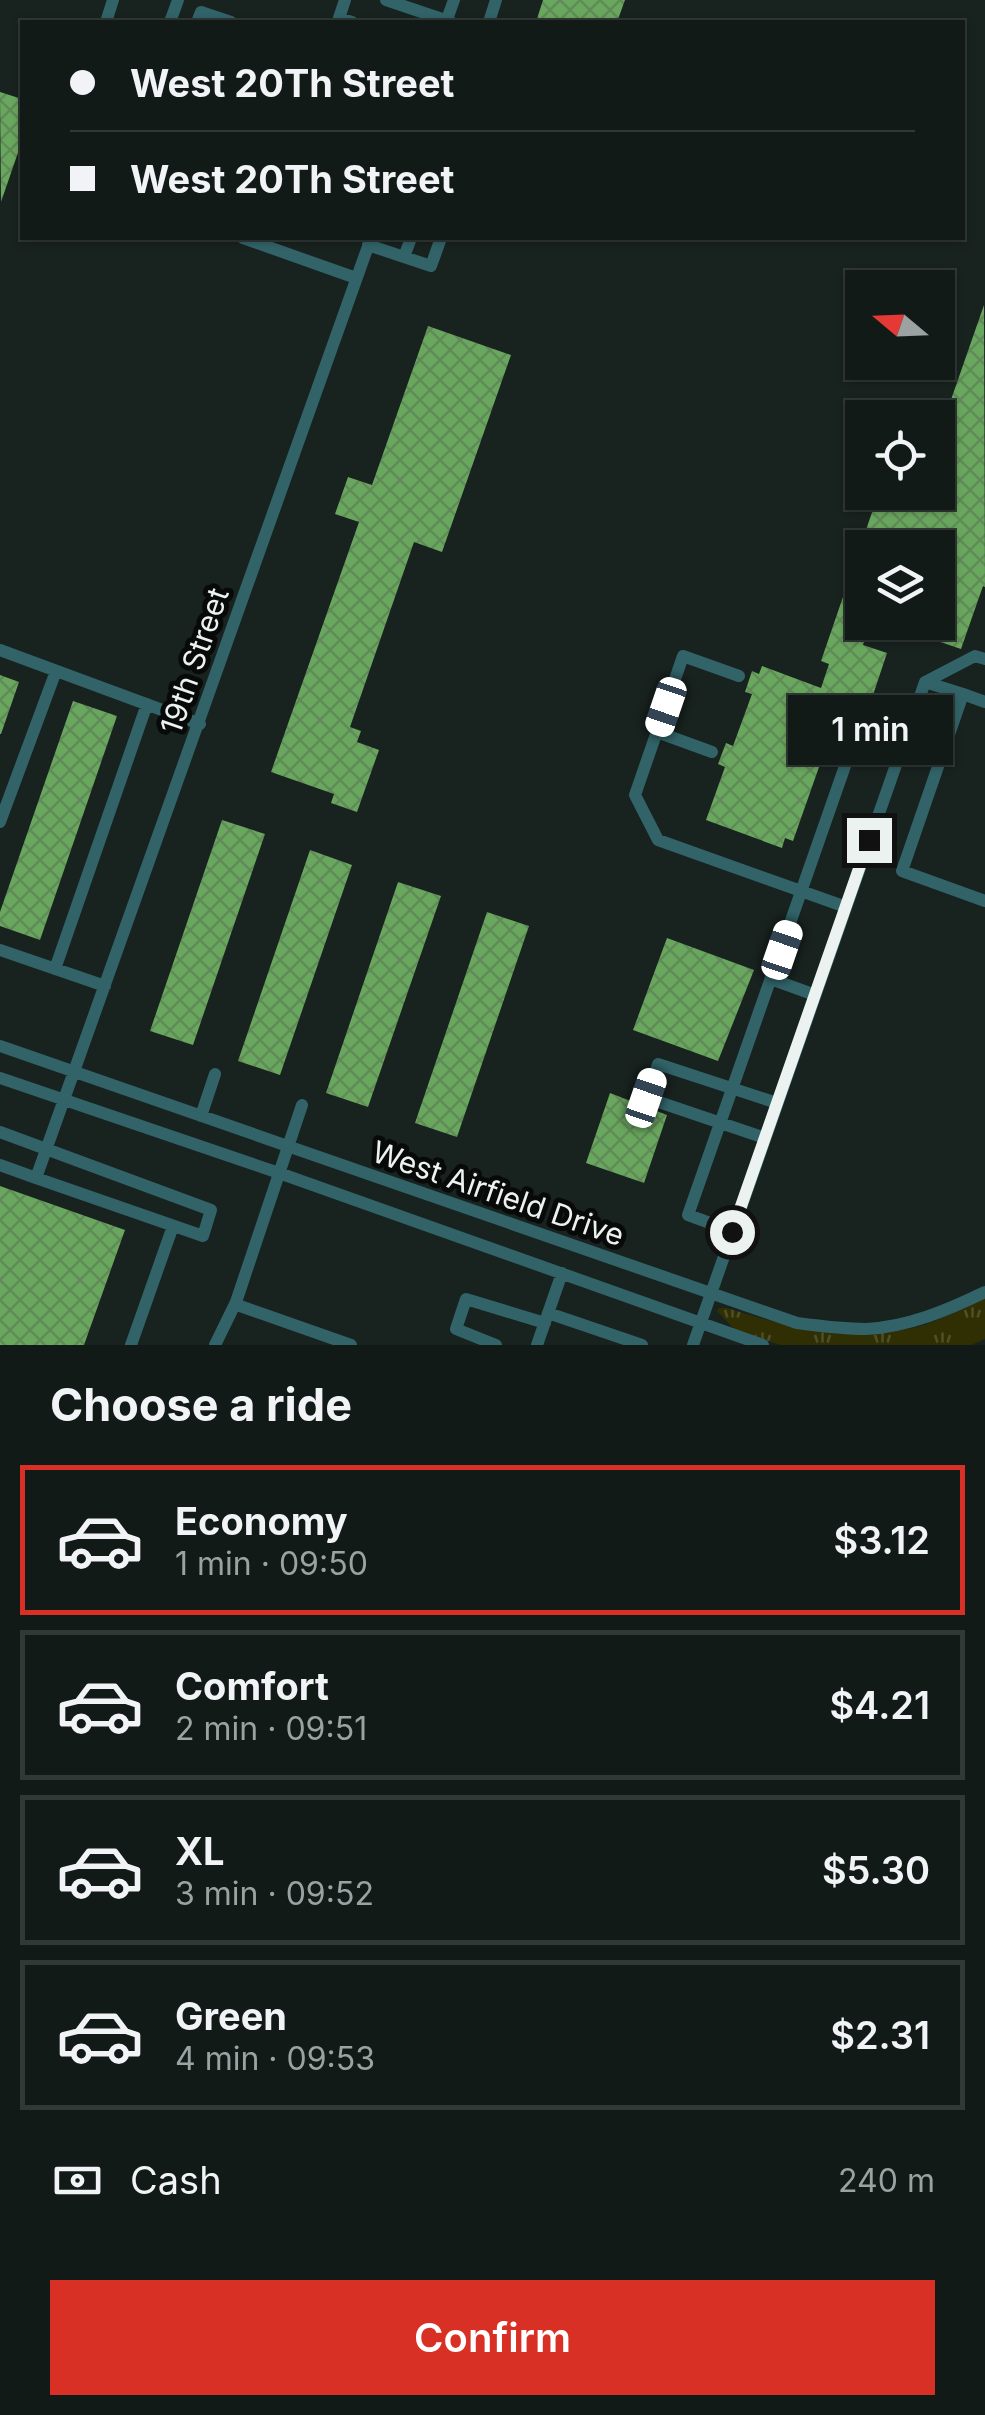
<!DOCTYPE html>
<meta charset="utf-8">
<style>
:root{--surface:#121a17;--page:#1b2320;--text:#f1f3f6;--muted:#9ca1a1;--line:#313836;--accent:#d93025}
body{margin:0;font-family:Inter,sans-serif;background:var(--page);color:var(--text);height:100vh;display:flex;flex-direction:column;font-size:38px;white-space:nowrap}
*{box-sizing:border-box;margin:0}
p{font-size:32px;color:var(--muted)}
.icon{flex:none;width:55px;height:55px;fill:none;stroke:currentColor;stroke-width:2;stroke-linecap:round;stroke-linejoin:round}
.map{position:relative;height:1345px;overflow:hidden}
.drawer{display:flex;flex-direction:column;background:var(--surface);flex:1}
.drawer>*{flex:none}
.top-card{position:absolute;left:20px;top:20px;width:945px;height:220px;border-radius:0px;box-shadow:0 2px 8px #0004,0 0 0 2px var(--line);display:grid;align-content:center;height:220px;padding:0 50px;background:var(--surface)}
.needle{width:65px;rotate:289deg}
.controls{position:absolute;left:845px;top:270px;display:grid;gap:20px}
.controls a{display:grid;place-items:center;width:110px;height:110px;border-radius:0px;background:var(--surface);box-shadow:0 2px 8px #0004,0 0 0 2px var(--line);font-size:50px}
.end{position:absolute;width:45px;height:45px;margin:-22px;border:12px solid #ebf2f0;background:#111;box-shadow:0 0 0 5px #111}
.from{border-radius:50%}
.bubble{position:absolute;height:70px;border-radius:0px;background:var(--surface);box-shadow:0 2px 8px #0004,0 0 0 2px var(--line);font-size:32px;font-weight:600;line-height:70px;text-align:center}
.car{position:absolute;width:30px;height:60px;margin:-30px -15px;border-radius:12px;box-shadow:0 0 8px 2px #0007;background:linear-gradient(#fff 24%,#345 0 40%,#fff 0 76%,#345 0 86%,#fff 0)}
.top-card b{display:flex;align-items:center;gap:35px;height:95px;font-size:38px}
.top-card b+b{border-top:2px solid var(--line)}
.top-card i{width:25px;height:25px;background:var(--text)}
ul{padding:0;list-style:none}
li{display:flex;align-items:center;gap:30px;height:150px;margin:0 20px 15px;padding:0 30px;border:5px solid var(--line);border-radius:0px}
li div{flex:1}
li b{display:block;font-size:38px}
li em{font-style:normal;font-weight:600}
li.active{border-color:var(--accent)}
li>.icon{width:90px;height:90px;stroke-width:1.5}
h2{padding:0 50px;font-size:45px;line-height:120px}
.pay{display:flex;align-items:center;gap:25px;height:110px;padding:0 50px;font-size:38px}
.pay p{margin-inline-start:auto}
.primary-button{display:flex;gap:20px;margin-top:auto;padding:20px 50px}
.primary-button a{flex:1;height:115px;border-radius:0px;background:var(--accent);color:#fff;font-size:40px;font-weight:600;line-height:115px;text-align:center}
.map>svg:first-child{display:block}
.grass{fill:url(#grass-tufts)}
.building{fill:url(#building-cross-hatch)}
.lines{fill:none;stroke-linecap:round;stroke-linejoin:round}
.minor{stroke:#316368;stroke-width:12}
.route{stroke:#ebf2f0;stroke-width:12}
.labels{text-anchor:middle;stroke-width:10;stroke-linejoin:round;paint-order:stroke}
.street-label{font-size:30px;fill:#ebf2f0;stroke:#070a09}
</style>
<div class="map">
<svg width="985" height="1345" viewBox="0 0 985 1345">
<defs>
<pattern id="grass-tufts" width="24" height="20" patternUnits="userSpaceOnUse" patternTransform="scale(2.5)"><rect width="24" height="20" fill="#302f03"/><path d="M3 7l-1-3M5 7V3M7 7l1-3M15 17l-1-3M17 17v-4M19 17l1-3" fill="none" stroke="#4e4e28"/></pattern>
<pattern id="building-cross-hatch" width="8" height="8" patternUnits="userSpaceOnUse" patternTransform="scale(2.5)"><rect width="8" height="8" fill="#6aa75e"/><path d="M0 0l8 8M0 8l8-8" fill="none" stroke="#5f8b57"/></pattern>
</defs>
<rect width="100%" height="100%" fill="#18221f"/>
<!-- grass -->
<path class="grass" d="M985 1298V1339L971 1345H780L734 1329 717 1311 719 1308H727C792 1329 860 1345 927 1324 947 1317 966 1306 985 1298Z"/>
<!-- building -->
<path class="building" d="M543 0H625L617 22H536Z
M0 92 22 99V141L1 202Z
M984 305 985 587 983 586 961 649 887 624 938 622V548H862V622H871L863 645 887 653 870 704 844 696 793 841 785 838 782 848 706 820 725 767 718 764 726 743 733 746 752 694 745 692 752 671 759 674 762 666 821 688 829 664 821 661 879 492H938V437Z
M428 326 511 355 442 552 414 542 350 727 361 731 357 742 379 750 357 812 331 803 334 794 271 772 359 522 335 514 348 477 372 485Z
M0 675 19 682 1 734H0Z
M73 701 117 716 40 940 0 926V912Z
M222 820 265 834 193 1045 150 1031Z
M310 850 352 865 280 1075 238 1061Z
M398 882 441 896 368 1107 326 1093Z
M487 912 529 926 457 1137 415 1123Z
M667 938 754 970 718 1061 633 1030Z
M610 1093 667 1115 644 1183 586 1163Z
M0 1186 125 1230 84 1345H0Z"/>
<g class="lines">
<!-- minor -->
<path class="minor" d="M345 0 339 18 352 22
M386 0 451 22
M106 22 113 0
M170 22 178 0
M197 22 201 12 231 22
M446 22 454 0
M489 22 496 0
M243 238 356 278
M368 245 431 266 441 238
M404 257 411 238
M0 650 200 724
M739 676 683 656 635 795 658 840 846 907
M925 682 975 656 985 659
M925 682 963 694
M985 702 963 694 902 871 985 901
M657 732 712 752
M0 822 56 671
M0 950 105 986
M55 969 147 704
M771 979 815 995
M0 1046 797 1323C820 1326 843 1329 866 1329 908 1327 948 1310 985 1292
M0 1078 279 1173 763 1345
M302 1105 236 1302 240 1306 351 1345
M201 1116 215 1074
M0 1132 211 1210 203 1236 36 1178
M765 1138 647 1098 658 1064 777 1103
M0 1165 36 1178 371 238
M732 1231 688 1215 859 726 904 740
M548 1313 642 1345
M131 1345 173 1226
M215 1345 236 1302
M496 1345 456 1329 466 1299 545 1323
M537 1345 562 1273
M693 1345 925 682"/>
</g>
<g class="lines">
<!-- route -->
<path class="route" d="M732 1232 869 840"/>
</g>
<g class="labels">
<!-- street labels -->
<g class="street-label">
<text transform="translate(195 661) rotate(-71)" y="10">19th Street</text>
<text transform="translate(498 1194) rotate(19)" y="10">West Airfield Drive</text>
</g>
</g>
</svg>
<div class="controls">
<a><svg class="needle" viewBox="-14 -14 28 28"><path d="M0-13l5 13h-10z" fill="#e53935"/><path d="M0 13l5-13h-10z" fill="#9ca1a1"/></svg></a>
<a><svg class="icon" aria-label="locate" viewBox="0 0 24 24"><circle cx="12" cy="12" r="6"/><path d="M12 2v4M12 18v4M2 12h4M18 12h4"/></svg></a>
<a><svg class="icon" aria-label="layers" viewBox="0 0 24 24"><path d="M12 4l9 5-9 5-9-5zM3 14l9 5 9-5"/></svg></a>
</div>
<i class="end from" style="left:732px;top:1232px"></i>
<i class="end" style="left:869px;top:840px"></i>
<div class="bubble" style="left:788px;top:695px;width:165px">1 min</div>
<i class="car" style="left:666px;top:707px;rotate:199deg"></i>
<i class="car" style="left:782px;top:950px;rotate:19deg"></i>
<i class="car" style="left:646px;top:1098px;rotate:19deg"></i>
<div class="top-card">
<b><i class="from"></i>West 20Th Street</b>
<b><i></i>West 20Th Street</b>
</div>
</div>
<section class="drawer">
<h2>Choose a ride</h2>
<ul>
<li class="active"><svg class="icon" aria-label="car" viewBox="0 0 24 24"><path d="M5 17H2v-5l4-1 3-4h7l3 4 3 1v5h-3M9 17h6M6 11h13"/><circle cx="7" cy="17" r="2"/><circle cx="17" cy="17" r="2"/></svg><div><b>Economy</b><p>1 min · 09:50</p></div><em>$3.12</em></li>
<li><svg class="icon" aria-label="car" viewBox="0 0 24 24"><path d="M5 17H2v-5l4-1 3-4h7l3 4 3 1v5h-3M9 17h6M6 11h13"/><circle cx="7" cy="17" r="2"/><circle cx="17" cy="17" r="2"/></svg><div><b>Comfort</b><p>2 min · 09:51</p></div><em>$4.21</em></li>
<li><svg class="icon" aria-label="car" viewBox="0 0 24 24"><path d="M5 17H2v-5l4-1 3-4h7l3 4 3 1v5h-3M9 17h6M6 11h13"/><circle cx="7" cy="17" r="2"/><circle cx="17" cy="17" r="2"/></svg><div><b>XL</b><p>3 min · 09:52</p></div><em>$5.30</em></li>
<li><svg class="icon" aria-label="car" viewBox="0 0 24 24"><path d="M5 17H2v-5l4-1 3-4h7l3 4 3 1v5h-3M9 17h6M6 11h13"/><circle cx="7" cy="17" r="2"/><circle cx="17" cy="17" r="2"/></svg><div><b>Green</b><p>4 min · 09:53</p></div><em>$2.31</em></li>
</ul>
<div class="pay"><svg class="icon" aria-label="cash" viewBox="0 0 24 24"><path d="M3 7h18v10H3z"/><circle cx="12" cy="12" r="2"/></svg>Cash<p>240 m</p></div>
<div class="primary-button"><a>Confirm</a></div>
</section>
